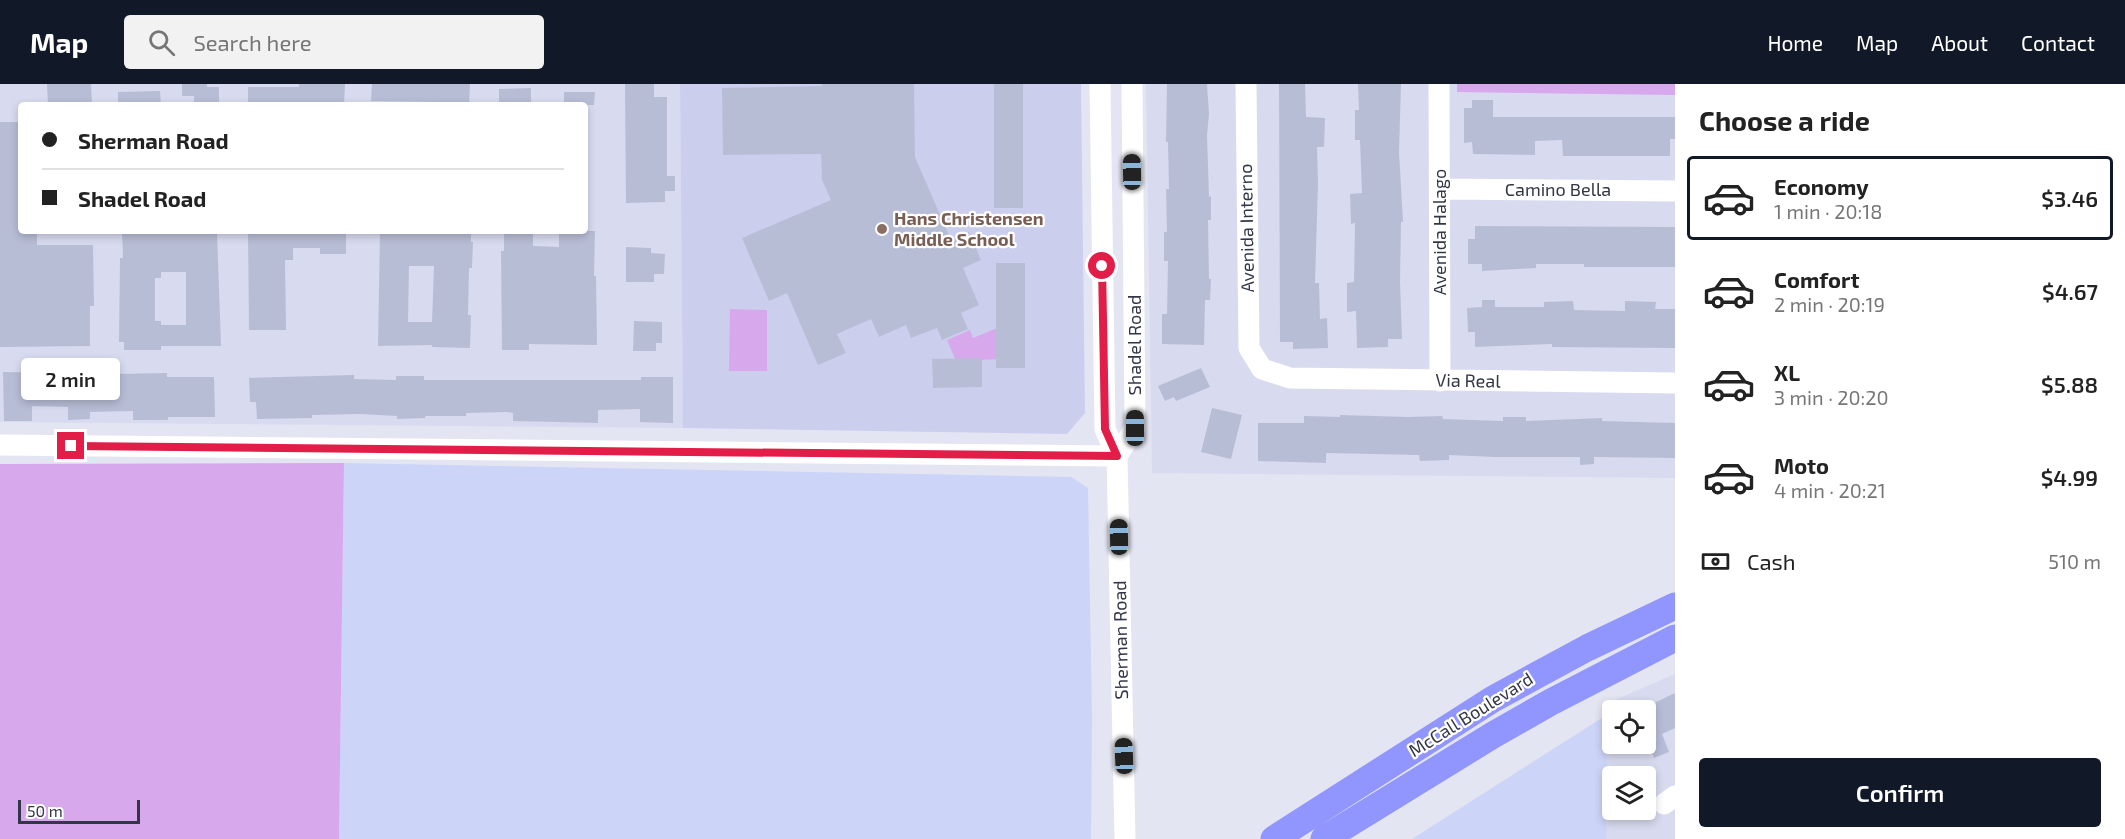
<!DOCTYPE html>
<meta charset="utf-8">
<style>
:root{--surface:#fff;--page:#f2f2f2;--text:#222;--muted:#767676;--line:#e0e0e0;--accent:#111827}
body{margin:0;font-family:"Exo 2",sans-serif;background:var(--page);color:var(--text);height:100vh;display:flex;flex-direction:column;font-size:22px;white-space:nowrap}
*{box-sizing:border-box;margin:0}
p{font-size:20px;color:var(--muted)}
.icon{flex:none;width:33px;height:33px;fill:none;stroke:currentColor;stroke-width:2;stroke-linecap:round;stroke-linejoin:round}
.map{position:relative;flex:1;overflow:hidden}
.sheet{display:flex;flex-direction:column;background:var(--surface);width:450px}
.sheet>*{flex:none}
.guide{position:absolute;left:18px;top:18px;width:570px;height:132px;border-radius:6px;box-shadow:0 3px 9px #0003;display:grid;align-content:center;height:132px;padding:0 24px;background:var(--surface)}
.fabs{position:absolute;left:1602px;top:616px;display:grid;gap:12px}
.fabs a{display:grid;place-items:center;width:54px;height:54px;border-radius:6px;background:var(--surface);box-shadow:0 3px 9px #0003;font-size:30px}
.scale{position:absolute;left:18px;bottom:15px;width:122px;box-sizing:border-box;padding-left:6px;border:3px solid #333646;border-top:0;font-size:16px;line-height:21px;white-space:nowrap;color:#333646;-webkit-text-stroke:4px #fff;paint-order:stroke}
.end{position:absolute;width:27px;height:27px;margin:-14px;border:8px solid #e11d48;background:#fff;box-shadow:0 0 0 3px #fff}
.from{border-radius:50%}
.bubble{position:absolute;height:42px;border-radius:6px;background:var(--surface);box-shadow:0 3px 9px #0003;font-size:20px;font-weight:600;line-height:42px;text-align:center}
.car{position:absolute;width:18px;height:36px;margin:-18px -9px;border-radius:8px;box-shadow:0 0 4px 2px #0007;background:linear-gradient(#222 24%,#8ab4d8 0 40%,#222 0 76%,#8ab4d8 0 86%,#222 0)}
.guide b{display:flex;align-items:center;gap:21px;height:57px;font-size:22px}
.guide b+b{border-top:2px solid var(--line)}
.guide i{width:15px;height:15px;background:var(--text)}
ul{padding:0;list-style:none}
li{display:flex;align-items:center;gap:18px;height:84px;margin:0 12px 9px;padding:0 12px;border:3px solid transparent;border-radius:6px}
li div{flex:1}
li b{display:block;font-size:22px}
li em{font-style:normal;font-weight:600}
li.on{border-color:var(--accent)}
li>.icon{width:54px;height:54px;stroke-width:1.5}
h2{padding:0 24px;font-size:27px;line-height:72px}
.pay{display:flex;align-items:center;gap:15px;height:66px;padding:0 24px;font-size:22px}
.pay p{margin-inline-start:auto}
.button{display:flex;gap:12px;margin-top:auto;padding:12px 24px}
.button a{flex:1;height:69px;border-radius:6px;background:var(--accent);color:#fff;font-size:24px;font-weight:600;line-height:69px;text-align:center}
header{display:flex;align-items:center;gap:36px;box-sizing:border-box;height:84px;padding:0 30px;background:var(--accent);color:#fff}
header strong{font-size:28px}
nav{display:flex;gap:33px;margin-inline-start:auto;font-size:21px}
.search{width:420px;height:54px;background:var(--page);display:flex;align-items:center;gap:15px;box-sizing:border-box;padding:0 21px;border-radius:6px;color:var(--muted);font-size:22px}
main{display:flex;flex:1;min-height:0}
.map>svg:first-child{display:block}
.residential{fill:#d8daef;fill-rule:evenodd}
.commercial{fill:#ccd4f8}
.education{fill:#ccceee}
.green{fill:#d7a8ec}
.building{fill:#b8bdd6;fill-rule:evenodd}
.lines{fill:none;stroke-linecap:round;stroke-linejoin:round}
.minor{stroke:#fff;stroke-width:21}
.major{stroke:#9196ff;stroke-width:27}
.route{stroke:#e11d48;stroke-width:8}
.education-dot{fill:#8d6e63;stroke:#fff;stroke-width:2}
.labels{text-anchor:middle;stroke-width:4.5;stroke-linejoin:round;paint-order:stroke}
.street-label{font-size:18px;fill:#333646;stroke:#fff}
.education-label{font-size:18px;font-weight:bold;fill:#785e54;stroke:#fff;text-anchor:start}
</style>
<header>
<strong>Map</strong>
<div class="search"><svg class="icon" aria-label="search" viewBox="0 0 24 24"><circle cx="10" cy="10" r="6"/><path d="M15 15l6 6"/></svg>Search here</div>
<nav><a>Home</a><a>Map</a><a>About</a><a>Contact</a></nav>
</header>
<main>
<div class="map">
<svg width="1675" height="755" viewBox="0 0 1675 755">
<rect width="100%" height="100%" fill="#e4e5f3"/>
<!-- residential -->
<path class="residential" d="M0 0H680L683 344 0 338ZM21 21H585V147H21Z
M1146 0H1675V394L1152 389Z
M1675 590V755H1606L1608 619ZM1612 627H1646V660H1612ZM1612 693H1646V726H1612Z"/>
<!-- commercial -->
<path class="commercial" d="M344 379 1071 393 1088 404 1092 634 1091 755H339Z
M1608 630 1606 755H1412Z"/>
<!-- education -->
<path class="education" d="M680 0H1081L1085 329 1067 350 683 344Z"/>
<!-- green -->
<path class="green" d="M1457 0H1675V11L1457 8Z
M730 225 767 226V287H729Z
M1002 242 1003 275 956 277 947 256 970 246 973 254Z
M344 379 339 755H0V380Z"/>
<!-- building -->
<path class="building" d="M47 0H91L92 21H48Z
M182 0H207V3H219V19L194 18V12H182Z
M299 0H345L344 21H248V3H299Z
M372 0H470L469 21H441V18L371 17Z
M625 0H654V13H667V92H675V107H665V118L626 119Z
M822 0H914L915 73 951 156 969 148 981 176 963 184 979 221 961 229 968 245 942 256 937 244 911 254 906 241 879 253 871 235 837 250 846 269 818 281 787 209 769 217 742 154 831 116 822 96 821 70 723 71 722 4 822 2Z
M994 0H1023V124H994Z
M1167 0H1207L1209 30 1207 51 1209 113 1211 112V136H1208L1209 195H1211L1210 216H1205L1204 261 1162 260V230H1167L1168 177H1164V148H1167L1166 105H1169L1168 58H1166Z
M1279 0H1305L1306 33 1325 34 1324 63H1317L1318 100 1315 199H1319L1320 235 1327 234 1328 264 1293 265V258H1280Z
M1358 0H1401L1399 68 1403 138H1401L1400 197 1402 255H1388V263L1357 264 1356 227 1347 228V199L1354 198 1355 139 1351 140 1350 110 1362 109 1360 56H1355V26H1359Z
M531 4V21H499V5Z
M160 7 161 21H118V8Z
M564 8H595L594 21H564Z
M1472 16H1493V33H1675V55H1670V72H1563L1562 56 1535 57V71L1473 70 1472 58 1464 59V24H1472Z
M0 38H21V147H37V161H93L94 222H90V262L0 263Z
M1475 142 1675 143V183H1584V180H1536V184L1482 187V180H1468V155H1475Z
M122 147H217L221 262H161V266H124V258H119L120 174H123ZM161 188H186V241H161V237H155V194H161Z
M248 147H346V170H320V164H293V176H285L286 246H249Z
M380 147H471V158H473L472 184H469L468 231H471L470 264 432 263V261L378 262ZM409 182H434L432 238H408Z
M504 147H533V162L559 163V147H595L594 192H596L597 261 529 260V266H502L501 167H504Z
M626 163 651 164V169L665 170 664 190H654V198H626Z
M996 179H1025V284H996Z
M1482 216H1495V223H1544V218L1573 217 1574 226 1625 227V217L1656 218 1655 225H1675V264L1552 263V260L1475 263V248H1468L1467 224 1482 223Z
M634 237 662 238V259H656V267H633Z
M982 274V303L933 304 932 275Z
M1201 284 1210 303 1176 317 1174 313 1165 317 1158 302Z
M3 288 66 289V291L167 289V293H214L215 333H168V336H133V327L90 328V335L68 336V323L32 322V337H4Z
M354 291V295L396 296V292H424V296H641V293H673V339L640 338V325L598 326V339L513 337V329L506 328 466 329V332H425V334L397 335V332L360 330 312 331V334L257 335 256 318H250L249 294Z
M1212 324 1242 331 1231 375 1201 368Z
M1340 331 1408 333 1442 332 1443 335 1503 337V333H1526V337L1602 334V337L1675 339V374L1594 373V380L1580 381V373H1495L1449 371V376L1420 377 1419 371 1326 369V379L1258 377V339H1304V332L1340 333Z
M1675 609V644L1662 650 1669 668 1654 674 1646 653V623Z"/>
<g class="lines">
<!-- minor -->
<path class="minor" d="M1100 0 1105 345 1117 372 1125 755
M1246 0 1249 264 1262 285 1290 294 1675 299
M1439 0 1440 297
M1441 105 1675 107
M0 361 1117 372
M1117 372 1135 344 1132 0
M1664 720 1675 712"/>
<!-- major -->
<path class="major" d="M1274 755 1493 615 1587 564 1675 522
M1324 755 1493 651 1551 618 1675 554"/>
</g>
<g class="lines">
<!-- route -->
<path class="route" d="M71 362 1117 372 1105 345 1102 182"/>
</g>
<!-- markers -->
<circle class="education-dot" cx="882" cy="145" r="6"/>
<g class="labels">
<!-- street labels -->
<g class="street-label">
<text x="1558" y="112">Camino Bella</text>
<text transform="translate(1247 144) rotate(-91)" y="6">Avenida Interno</text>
<text transform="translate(1440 148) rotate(-90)" y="6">Avenida Halago</text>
<text transform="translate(1135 261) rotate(-90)" y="6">Shadel Road</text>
<text transform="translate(1468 297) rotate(1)" y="6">Via Real</text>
<text transform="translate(1121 556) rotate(-91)" y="6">Sherman Road</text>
<text transform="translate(1471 631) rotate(-32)" y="6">McCall Boulevard</text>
</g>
<!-- education labels -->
<g class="education-label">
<text x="894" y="141">Hans Christensen<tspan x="894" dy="21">Middle School</tspan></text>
</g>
</g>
</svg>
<div class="fabs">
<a><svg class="icon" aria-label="locate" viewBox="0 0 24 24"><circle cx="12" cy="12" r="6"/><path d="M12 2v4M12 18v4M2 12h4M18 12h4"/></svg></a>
<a><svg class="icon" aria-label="layers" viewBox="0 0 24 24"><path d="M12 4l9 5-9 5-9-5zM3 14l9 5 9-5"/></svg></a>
</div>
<div class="scale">50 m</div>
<i class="end from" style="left:1102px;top:182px"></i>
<i class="end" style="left:71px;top:362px"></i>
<div class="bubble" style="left:21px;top:274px;width:99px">2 min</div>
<i class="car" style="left:1132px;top:88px;rotate:359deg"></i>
<i class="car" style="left:1135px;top:344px;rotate:0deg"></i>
<i class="car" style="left:1119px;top:453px;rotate:359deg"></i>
<i class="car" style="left:1124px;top:672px;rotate:358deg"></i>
<div class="guide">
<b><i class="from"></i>Sherman Road</b>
<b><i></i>Shadel Road</b>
</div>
</div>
<section class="sheet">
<h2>Choose a ride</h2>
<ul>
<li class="on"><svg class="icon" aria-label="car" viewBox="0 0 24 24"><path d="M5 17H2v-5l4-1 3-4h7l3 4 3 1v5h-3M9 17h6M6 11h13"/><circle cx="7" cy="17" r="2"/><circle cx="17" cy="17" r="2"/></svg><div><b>Economy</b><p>1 min · 20:18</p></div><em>$3.46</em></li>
<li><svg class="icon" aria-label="car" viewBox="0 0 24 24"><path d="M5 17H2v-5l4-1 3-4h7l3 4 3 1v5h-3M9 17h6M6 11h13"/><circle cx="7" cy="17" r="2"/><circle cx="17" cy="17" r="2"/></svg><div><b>Comfort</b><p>2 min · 20:19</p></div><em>$4.67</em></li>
<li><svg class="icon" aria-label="car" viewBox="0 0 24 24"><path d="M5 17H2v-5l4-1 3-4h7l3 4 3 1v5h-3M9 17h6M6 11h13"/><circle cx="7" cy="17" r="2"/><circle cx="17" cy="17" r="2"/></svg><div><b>XL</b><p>3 min · 20:20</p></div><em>$5.88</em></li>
<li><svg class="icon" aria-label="car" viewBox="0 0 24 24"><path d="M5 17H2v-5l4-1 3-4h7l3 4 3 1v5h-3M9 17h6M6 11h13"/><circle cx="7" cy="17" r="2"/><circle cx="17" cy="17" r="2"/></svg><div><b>Moto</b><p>4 min · 20:21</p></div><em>$4.99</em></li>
</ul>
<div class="pay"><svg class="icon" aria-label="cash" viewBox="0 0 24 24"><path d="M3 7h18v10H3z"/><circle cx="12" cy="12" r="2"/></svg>Cash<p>510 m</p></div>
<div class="button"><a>Confirm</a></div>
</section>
</main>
